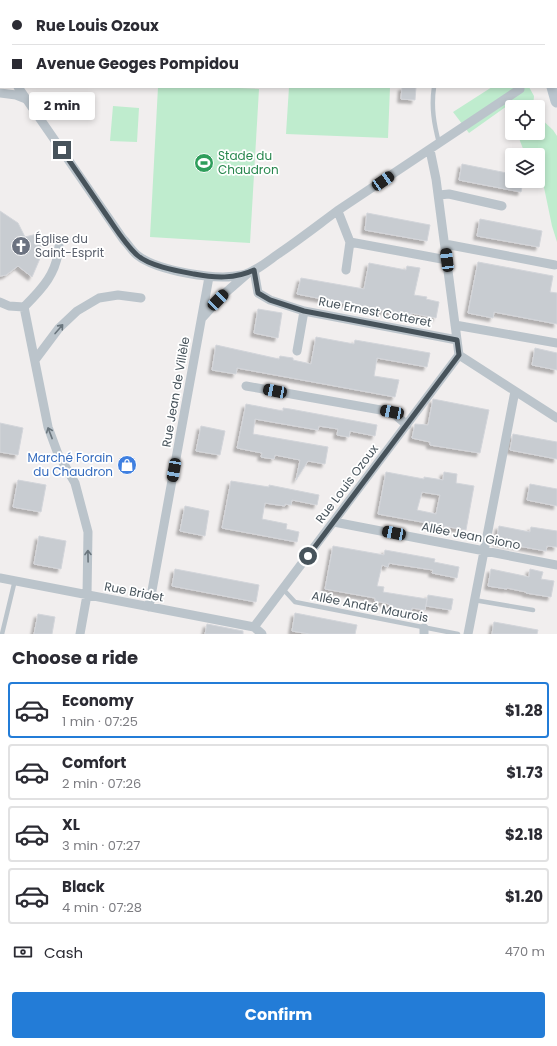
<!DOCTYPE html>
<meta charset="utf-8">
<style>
:root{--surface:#fff;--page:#f7f7f7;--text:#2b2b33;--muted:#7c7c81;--line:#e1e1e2;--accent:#237cd7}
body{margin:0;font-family:Poppins,sans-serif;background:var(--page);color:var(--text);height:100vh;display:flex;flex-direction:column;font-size:15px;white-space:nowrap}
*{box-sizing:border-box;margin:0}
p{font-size:13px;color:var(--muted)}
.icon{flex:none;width:22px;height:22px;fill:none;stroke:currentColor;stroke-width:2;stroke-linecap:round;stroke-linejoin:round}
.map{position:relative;height:634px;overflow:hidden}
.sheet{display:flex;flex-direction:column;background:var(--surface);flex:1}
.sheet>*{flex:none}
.guide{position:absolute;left:0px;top:0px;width:557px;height:88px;box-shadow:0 2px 6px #0003;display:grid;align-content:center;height:88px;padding:0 12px;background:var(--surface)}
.controls{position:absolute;left:505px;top:100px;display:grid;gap:8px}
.controls a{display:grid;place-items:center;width:40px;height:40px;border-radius:4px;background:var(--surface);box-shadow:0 2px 6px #0003;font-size:20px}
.end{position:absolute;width:18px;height:18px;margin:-9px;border:5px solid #47535b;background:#fff;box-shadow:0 0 0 2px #fff}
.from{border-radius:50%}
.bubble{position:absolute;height:28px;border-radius:4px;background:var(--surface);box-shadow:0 2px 6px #0003;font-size:13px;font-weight:700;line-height:28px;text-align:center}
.car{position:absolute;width:12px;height:24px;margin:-12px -6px;border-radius:5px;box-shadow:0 0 3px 1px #0007;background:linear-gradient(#222 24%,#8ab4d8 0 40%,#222 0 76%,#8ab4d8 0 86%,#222 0)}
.guide b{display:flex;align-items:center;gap:14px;height:38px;font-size:15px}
.guide b+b{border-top:1px solid var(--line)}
.guide i{width:10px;height:10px;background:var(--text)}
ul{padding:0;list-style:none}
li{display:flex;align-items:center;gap:12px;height:56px;margin:0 8px 6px;padding:0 4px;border:2px solid var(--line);border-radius:4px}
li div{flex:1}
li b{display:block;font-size:15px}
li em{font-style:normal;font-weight:700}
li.active{border-color:var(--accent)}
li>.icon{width:36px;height:36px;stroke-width:1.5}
h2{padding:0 12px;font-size:18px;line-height:48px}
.pay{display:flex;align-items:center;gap:10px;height:44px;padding:0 12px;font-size:15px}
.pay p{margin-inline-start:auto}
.button{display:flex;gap:8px;margin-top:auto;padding:8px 12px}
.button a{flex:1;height:46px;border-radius:4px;background:var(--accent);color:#fff;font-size:16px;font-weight:700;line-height:46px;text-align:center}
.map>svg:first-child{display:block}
.green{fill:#bfecce}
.building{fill:#c8ccd1;stroke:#d3d5da;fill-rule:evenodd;filter:url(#shadow)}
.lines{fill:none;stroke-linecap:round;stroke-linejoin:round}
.service{stroke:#bbc4cb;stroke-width:4.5}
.minor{stroke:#bbc4cb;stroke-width:9}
.secondary{stroke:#bbc6cf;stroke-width:13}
.primary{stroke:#afbfcc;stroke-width:15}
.trunk{stroke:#9cb2c4;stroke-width:15}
.oneway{stroke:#6a757d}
.route{stroke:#47535b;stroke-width:5}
.labels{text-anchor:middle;stroke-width:3.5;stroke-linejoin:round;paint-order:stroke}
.leisure-label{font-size:12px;fill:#27864d;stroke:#fff;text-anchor:start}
.worship-label{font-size:12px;fill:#5b616d;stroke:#fff;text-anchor:start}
.street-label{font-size:12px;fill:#47535b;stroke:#fff}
.shop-label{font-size:12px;fill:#366cbe;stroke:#fff;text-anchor:end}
</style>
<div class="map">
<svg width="557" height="634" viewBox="0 0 557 634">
<defs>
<filter id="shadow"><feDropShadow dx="-3.5" dy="3.5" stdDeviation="1" flood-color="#0004"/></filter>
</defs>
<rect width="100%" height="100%" fill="#f1eeee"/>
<!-- green -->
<path class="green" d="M158 87H215L259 89 250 243 150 237Z
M289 87H390L388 138 286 134Z
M492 87H529L534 96 533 107H512V119L507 106 469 133 453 112Z
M113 106 139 108 137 142 110 141Z
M538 116 553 130 557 136V242L552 226 541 173 538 166V155L525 154 517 133H538Z"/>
<!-- building -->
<path class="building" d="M402 87H416L415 100 401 99Z
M462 164 512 174V181H523L521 192 459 180Z
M0 211 18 223 25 237 41 233V256L32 277 18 266 6 275 0 276Z
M367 213 430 225 427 241 365 230Z
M480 219 542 231 539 247 477 236Z
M478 262 553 276 550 292 557 293V324L494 312 493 318 468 313Z
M369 263 406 270 407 266 420 268 414 295 427 297 426 299 439 302 436 318 411 313 410 316 297 294 301 278 364 289Z
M258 309 282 313 278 338 254 333Z
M316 337 354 344 355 340 430 353 427 367 377 358 374 376 399 380 395 397 237 368 236 374 212 370 216 345 279 359 280 356 286 357 293 358V360L311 364Z
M535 348 557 353V370L532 365Z
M433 399 489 410 480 453 430 445V442L412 438 415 424 428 425Z
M246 404 283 411V408L290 409 377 425 375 436 350 431 349 437 337 435 338 429 319 426 318 430 255 419 253 434 328 447 325 464 308 461 296 480 300 460 275 455 274 459 267 458 261 457 262 453 237 448Z
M0 423 23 428 18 455 0 452Z
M201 426 225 431 220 455 196 451Z
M513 434 557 442V459L510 450Z
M386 472 424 479V477L443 480 444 472 457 474 456 483 474 486 466 530 378 514ZM422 492 440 495 436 514 417 510Z
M18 480 46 485 41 512 13 507Z
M231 481 269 487V485L319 495 317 505 292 500 291 505 285 504V506L265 503 262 519 287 524 286 529 299 532 297 542 222 528Z
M530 484 557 489V506L527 500Z
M185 506 209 511 205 536 180 531Z
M499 526 530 532 531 527 557 531V547L547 546 546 551 496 542Z
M39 536 66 541 61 569 34 564Z
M333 546 384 555 385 550 435 559 434 562 459 567 457 578 432 573 433 570 394 564 389 563 388 567 382 565 377 586 384 587 383 592 427 599 425 610 412 608 411 612 392 609 393 606 386 603 375 601V598L325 589Z
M175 569 259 585 256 602 172 586Z
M491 569 529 577 530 569 543 572 541 579 554 581 551 597 526 593V592L507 588V589L488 586Z
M428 595 453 599 451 610 426 606Z
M295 613 357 625 355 634H310L292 631Z
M38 614 55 617 52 634H34Z
M494 622 538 630 537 634H492Z
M207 624 243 631V634H205Z"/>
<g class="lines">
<!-- service -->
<path class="service" d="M228 0V1
M448 0 449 1
M85 1 87 0
M0 15H1
M556 16 557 15
M434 87C431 107 434 124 439 143
M283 589 295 602 458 634
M474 600 533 610
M2 634 15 580"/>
<!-- minor -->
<path class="minor" d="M0 62 1 63
M0 71 1 70
M18 87 123 239C128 244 132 251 137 255 157 271 217 281 242 275 256 272 269 260 281 252 300 239 318 225 337 211 398 170 459 130 520 89
M0 93 16 95 26 99
M430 150 436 179 459 355
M439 195 449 194 502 206
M337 212 339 214 350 242 447 260
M445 244 555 265
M254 270 258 293 270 300 304 311
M346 270 350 242
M0 302 9 306 24 307C43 288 57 273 59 246
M24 307 48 427 58 454 75 483 88 532 87 595 80 634
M202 318 224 294 247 274
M455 325 557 343
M297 351 304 311 457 340
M459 355 557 418
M35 360 59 328 77 311 99 298 118 295 141 298
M246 386 392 412 407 425
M334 522 557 565
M0 578 254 627 262 634
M149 607 209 277
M254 627 459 355
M424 634V628
M468 634 515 391"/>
<!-- secondary -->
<path class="secondary" d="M553 87 557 101"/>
<!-- primary -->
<path class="primary" d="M518 0 519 1"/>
<!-- trunk -->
<path class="trunk" d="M535 0V1"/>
</g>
<!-- one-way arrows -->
<defs><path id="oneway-shaft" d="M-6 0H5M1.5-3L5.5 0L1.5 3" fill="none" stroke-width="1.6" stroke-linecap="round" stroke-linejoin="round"/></defs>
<g class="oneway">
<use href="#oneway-shaft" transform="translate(59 329) rotate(-49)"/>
<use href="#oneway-shaft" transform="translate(50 433) rotate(-111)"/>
<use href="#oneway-shaft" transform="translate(88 556) rotate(-91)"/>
</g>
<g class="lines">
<!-- route -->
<path class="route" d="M62 150C77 172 92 194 107 216 116 229 125 244 137 255 149 266 178 271 194 274 215 278 235 279 254 270L258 293 270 300 304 311 457 340 459 355 308 556"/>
</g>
<!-- icons -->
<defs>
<g id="stadium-disc" transform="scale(1)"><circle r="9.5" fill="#2e9e5b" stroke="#fff"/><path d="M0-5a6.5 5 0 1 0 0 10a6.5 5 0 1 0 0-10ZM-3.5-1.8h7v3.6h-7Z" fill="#fff"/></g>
<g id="church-disc" transform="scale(1)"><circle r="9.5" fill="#6b7280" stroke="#fff"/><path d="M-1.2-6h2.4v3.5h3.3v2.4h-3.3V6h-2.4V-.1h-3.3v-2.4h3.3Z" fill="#fff"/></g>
<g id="shop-disc" transform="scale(1)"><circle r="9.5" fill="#3f7fe0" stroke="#fff"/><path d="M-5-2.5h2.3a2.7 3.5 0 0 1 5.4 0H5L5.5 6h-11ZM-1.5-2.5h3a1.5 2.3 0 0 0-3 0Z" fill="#fff"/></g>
</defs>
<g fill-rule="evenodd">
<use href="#stadium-disc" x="204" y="163"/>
<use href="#church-disc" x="21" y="246"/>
<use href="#shop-disc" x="127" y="465"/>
</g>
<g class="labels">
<!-- leisure labels -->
<g class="leisure-label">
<text x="218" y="160">Stade du<tspan x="218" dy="14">Chaudron</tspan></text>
</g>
<!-- worship labels -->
<g class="worship-label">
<text x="35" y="243">Église du<tspan x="35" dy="14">Saint-Esprit</tspan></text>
</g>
<!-- street labels -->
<g class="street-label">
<text transform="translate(375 312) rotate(11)" y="4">Rue Ernest Cotteret</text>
<text transform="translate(176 392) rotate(-80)" y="4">Rue Jean de Villèle</text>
<text transform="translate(347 484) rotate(-53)" y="4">Rue Louis Ozoux</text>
<text transform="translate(471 536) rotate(11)" y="4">Allée Jean Giono</text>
<text transform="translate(134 592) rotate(11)" y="4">Rue Bridet</text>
<text transform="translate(370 607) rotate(11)" y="4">Allée André Maurois</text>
</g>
<!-- shop labels -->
<g class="shop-label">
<text x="113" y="462">Marché Forain<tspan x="113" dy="14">du Chaudron</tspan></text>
</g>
</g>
</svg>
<div class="controls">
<a><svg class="icon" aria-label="locate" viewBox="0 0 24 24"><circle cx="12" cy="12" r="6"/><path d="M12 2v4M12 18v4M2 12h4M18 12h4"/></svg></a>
<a><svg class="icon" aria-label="layers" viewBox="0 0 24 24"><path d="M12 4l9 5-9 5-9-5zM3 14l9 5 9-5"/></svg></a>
</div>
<i class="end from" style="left:308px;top:556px"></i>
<i class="end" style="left:62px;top:150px"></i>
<div class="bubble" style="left:29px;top:92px;width:66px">2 min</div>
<i class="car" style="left:383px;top:181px;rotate:56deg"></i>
<i class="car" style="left:447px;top:260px;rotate:353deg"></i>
<i class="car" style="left:218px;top:300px;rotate:44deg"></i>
<i class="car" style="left:275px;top:391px;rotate:281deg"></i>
<i class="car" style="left:392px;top:412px;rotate:281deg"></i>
<i class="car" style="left:174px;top:470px;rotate:190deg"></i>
<i class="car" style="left:394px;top:533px;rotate:281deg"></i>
<div class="guide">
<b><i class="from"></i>Rue Louis Ozoux</b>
<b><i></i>Avenue Geoges Pompidou</b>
</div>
</div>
<section class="sheet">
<h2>Choose a ride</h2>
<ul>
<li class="active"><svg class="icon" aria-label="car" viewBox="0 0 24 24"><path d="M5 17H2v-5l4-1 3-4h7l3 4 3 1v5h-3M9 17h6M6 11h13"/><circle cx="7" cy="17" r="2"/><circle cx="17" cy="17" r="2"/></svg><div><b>Economy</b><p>1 min · 07:25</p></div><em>$1.28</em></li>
<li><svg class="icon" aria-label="car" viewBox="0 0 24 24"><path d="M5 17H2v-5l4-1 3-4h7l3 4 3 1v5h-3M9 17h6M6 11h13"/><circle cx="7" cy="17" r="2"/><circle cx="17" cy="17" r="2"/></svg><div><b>Comfort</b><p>2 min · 07:26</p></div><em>$1.73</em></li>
<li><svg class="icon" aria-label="car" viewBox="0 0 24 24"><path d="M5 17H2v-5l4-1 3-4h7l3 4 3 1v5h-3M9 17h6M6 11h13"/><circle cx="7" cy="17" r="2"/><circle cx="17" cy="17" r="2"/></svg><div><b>XL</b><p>3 min · 07:27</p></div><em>$2.18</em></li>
<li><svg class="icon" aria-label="car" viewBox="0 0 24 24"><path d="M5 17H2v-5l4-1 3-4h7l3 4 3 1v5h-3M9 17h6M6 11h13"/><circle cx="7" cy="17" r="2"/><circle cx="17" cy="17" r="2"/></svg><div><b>Black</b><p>4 min · 07:28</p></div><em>$1.20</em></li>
</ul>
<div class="pay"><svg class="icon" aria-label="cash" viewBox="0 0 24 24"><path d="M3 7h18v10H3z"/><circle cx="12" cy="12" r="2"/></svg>Cash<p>470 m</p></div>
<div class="button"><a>Confirm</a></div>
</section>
